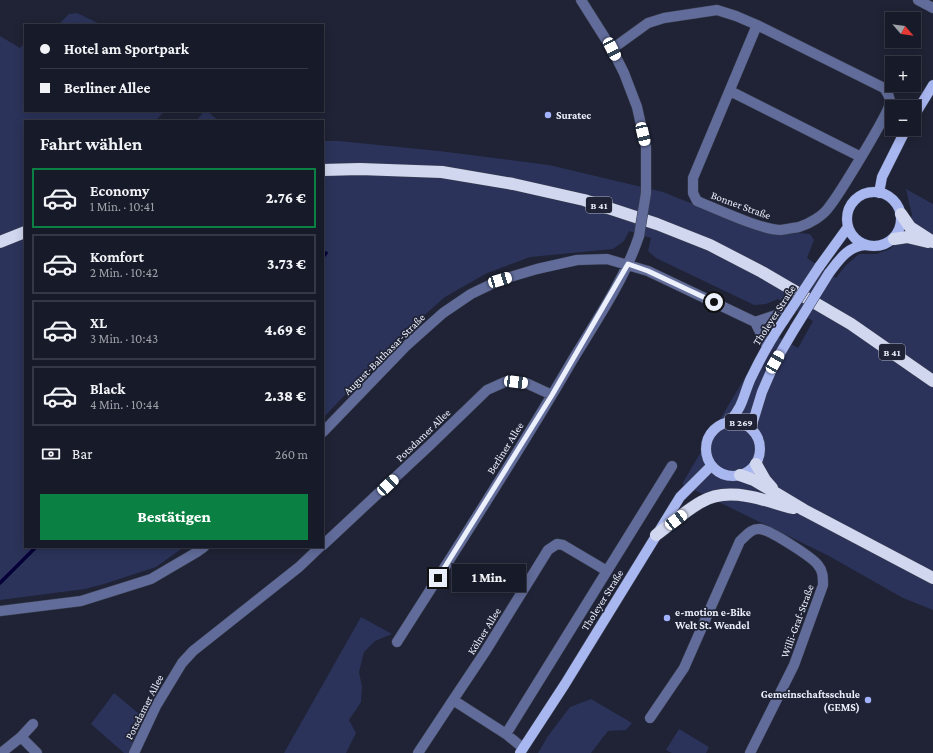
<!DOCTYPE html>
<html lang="de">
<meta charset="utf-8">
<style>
:root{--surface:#171a28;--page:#202330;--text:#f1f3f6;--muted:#9ea1a8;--line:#363845;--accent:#0b8043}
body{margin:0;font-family:"Crimson Pro",serif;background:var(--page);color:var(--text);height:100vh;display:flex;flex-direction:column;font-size:15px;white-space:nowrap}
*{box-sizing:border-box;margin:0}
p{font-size:13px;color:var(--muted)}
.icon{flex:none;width:22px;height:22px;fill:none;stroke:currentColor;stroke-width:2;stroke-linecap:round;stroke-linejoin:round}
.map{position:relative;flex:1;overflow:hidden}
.drawer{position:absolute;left:24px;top:120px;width:300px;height:428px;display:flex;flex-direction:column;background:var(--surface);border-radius:0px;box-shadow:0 2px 10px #0003,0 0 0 1px var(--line)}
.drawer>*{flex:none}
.hud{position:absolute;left:24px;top:24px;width:300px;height:88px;border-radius:0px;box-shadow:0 2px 10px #0003,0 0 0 1px var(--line);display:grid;align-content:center;height:88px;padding:0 16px;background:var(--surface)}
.needle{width:26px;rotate:118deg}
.fabs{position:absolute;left:885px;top:12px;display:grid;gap:8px}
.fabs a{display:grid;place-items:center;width:36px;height:36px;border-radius:0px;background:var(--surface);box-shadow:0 2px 10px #0003,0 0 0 1px var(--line);font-size:20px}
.end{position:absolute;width:18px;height:18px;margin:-9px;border:5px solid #ecf0fc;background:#111;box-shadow:0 0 0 2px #111}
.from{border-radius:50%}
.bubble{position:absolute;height:28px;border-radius:0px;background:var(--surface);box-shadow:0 2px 10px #0003,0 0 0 1px var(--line);font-size:13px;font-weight:800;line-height:28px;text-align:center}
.car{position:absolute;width:12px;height:24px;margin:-12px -6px;border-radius:5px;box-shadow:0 0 3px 1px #0007;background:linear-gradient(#fff 24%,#345 0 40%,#fff 0 76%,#345 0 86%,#fff 0)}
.hud b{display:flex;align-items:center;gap:14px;height:38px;font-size:15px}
.hud b+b{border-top:1px solid var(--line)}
.hud i{width:10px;height:10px;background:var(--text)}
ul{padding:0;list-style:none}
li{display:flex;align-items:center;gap:12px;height:60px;margin:0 8px 6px;padding:0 8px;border:2px solid var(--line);border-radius:0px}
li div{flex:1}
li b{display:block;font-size:15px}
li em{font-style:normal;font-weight:800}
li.selected{border-color:var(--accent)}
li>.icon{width:36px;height:36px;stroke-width:1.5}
h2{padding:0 16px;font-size:18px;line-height:48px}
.pay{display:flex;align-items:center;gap:10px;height:44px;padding:0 16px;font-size:15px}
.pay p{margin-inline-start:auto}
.cta{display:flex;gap:8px;margin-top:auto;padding:8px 16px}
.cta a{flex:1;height:46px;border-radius:0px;background:var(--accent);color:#fff;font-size:16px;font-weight:800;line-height:46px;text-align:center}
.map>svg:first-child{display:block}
.green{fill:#2b335a}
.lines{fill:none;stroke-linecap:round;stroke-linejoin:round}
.stream{stroke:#060038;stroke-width:3.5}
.minor-casing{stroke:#3c4051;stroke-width:11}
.major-casing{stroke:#3c4051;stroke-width:11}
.highway-casing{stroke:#3c4051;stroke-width:13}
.minor{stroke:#616c9a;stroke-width:10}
.major{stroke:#a9b7f1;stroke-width:10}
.highway{stroke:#d1d7ef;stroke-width:12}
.minor-bridge-casing{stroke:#3c4051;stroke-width:11;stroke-linecap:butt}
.major-bridge-casing{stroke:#3c4051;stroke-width:11;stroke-linecap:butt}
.minor-bridge{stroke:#616c9a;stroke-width:10}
.major-bridge{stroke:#a9b7f1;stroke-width:10}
.route{stroke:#ecf0fc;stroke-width:5}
.poi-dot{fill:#a2b2fd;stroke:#1f2335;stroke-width:1.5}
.labels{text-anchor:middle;stroke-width:3.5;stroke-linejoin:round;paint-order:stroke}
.shield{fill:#1f2335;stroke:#aeb2c0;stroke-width:1}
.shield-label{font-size:10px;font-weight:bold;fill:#ecf0fc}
.poi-label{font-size:11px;font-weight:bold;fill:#ecf0fc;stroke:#1f2335;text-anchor:start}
.street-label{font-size:11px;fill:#ecf0fc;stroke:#1f2335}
</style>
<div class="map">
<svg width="933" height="753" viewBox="0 0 933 753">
<rect width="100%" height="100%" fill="#1f2335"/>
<!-- green -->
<path class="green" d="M77 13 102 25H58L69 14Z
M0 36 20 48 25 43V111H165L155 121H25V547H184L156 567 104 584 85 589 0 600Z
M199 111H207L219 121H196L202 114Z
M323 141H339L439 151 549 165 663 192 760 231 776 235 800 233 810 234 814 240 807 258 836 278 845 266 859 254H876L890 249 906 233 912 215 906 189 933 204V610L903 598 829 556 682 484 771 333 798 348 813 321 778 299 766 304 754 305 656 258 648 251 651 238 629 231 624 241 613 249 530 257 487 273 445 297 403 334 323 418Z
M361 617 392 634 375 641 364 652 359 672 362 687 361 702 349 720 356 733 346 753H284Z
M114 693 143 717 129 753H124L91 724Z
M591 699 632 723 626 730 608 731 591 753H538L548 736 570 707Z
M679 729 709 747 706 753H672L666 750Z"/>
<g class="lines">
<!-- stream -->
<path class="stream" d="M323 257 326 253
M0 583 36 547"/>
<!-- minor casing -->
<g class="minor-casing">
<path id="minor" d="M581 0 612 49 624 73 637 107 646 147V193
M918 0 933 8
M612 49 648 23 664 18 717 10 736 16 757 25 884 88C887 92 890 96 890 102 890 112 838 196 829 207 823 216 809 224 799 227 793 228 786 229 781 230 761 230 717 209 697 201L693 193V178L757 25
M730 91 861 157
M755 322 791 310
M323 432 406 346 443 313 471 294 500 280 537 269 577 260 607 259 648 271 755 322 767 346
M323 545 430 445 487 390 507 381 526 383 552 395
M0 611 81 601 151 579 197 552 204 547
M397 642C456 549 517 456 572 361 596 321 624 281 639 236
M453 700 485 652 548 550 557 544 563 545 607 571
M650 718 684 668 740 541C746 536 751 528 760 529 770 530 812 557 818 565 823 571 823 577 823 585L794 665 750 753
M506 734 672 466
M21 737 37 753
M1 753 21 737 33 724
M134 753 156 706 182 663 193 651 299 567 320 547
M418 753 453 700 506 734 523 748"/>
</g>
<!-- major casing -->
<g class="major-casing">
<path id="major" d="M914 116 933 85
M847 219a27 27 0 1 1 54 0a27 27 0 1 1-54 0Z
M879 193 882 177 906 129
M819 267 848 227
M829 273C839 260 848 246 866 245
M730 421C743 406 743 397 750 380 760 359 771 339 784 320
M706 449a27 27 0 1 1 54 0a27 27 0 1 1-54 0Z
M751 428 762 392 775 362 795 328
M520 753 565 684 680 497 711 466"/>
</g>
<!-- highway casing -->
<g class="highway-casing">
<path id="highway" d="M323 170 360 169 442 172 513 184 584 200 657 224 710 245 762 272 851 324 933 381
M901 214 910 227 933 242
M894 239 907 237 928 242
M0 242 25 232
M756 464 765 480 772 488
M740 475 754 480 804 510 933 578
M656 535C671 524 685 511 701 502 729 485 765 501 793 508"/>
</g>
<!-- minor -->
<use href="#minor" class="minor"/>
<!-- major -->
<use href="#major" class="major"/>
<!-- highway -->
<use href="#highway" class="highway"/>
<!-- minor-bridge casing -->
<g class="minor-bridge-casing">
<path id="minor-bridge" d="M639 236 646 193"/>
</g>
<!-- major-bridge casing -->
<g class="major-bridge-casing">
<path id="major-bridge" d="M784 320 819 267
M795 328 829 273"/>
</g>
<!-- minor-bridge -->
<use href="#minor-bridge" class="minor-bridge"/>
<!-- major-bridge -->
<use href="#major-bridge" class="major-bridge"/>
</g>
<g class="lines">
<!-- route -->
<path class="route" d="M438 578 552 395 628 264 648 271 714 302"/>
</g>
<!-- markers -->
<g class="poi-dot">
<circle cx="548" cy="115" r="4"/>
<circle cx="667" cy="618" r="4"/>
<circle cx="868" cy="700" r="4"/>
</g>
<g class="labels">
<!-- shield labels -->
<g class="shield">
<rect x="586" y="197" width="26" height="16" rx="3"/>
<rect x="879" y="344" width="26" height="16" rx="3"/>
<rect x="725" y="414" width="32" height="16" rx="3"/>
</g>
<g class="shield-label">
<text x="599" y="209">B 41</text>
<text x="892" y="356">B 41</text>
<text x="741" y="426">B 269</text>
</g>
<!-- poi labels -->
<g class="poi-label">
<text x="556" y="119">Suratec</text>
<text x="675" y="616">e-motion e-Bike<tspan x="675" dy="13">Welt St. Wendel</tspan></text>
<text x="860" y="698" text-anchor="end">Gemeinschaftsschule<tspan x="860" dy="13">(GEMS)</tspan></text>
</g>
<!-- street labels -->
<g class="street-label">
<text transform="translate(741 205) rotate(20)" y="4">Bonner Straße</text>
<text transform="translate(774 315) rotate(-57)" y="4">Tholeyer Straße</text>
<text transform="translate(384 354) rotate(-45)" y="4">August-Balthasar-Straße</text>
<text transform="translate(423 435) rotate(-44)" y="4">Potsdamer Allee</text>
<text transform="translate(505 448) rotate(-58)" y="4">Berliner Allee</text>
<text transform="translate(602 600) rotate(-58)" y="4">Tholeyer Straße</text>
<text transform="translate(797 621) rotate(-70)" y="4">Willi-Graf-Straße</text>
<text transform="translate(484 631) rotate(-58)" y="4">Kölner Allee</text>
<text transform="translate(144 707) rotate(-63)" y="4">Potsdamer Allee</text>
</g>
</g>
</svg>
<div class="fabs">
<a><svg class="needle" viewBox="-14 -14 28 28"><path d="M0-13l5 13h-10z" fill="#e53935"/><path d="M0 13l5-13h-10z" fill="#9ea1a8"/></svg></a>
<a>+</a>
<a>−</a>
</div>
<i class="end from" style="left:714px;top:302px"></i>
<i class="end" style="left:438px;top:578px"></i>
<div class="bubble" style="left:452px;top:564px;width:74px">1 Min.</div>
<i class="car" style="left:612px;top:49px;rotate:153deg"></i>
<i class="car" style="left:643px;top:134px;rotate:167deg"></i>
<i class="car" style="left:500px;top:280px;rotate:73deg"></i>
<i class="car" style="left:775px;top:362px;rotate:30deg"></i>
<i class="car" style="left:516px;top:382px;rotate:97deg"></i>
<i class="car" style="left:388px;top:485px;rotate:47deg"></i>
<i class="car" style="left:676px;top:520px;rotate:53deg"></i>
<div class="hud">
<b><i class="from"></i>Hotel am Sportpark</b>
<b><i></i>Berliner Allee</b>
</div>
<section class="drawer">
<h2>Fahrt wählen</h2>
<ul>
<li class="selected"><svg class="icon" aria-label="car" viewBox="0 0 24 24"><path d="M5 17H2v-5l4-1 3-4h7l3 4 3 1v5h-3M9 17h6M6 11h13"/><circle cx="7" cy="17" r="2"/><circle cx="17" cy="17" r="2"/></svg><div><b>Economy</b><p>1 Min. · 10:41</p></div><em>2.76 €</em></li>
<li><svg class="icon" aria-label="car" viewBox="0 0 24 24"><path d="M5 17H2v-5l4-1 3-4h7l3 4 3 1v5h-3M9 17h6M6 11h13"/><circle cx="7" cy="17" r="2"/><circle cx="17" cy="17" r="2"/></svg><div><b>Komfort</b><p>2 Min. · 10:42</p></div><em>3.73 €</em></li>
<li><svg class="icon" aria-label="car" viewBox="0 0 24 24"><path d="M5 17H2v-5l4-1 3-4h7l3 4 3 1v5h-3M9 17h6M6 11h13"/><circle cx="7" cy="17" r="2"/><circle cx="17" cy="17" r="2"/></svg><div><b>XL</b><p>3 Min. · 10:43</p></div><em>4.69 €</em></li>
<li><svg class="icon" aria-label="car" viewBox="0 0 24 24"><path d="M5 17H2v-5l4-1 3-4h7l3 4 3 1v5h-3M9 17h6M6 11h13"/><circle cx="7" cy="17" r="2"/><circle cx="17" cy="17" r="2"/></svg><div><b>Black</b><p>4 Min. · 10:44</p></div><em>2.38 €</em></li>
</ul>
<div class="pay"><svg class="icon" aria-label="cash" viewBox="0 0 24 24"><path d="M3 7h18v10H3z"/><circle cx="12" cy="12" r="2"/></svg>Bar<p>260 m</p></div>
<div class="cta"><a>Bestätigen</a></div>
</section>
</div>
